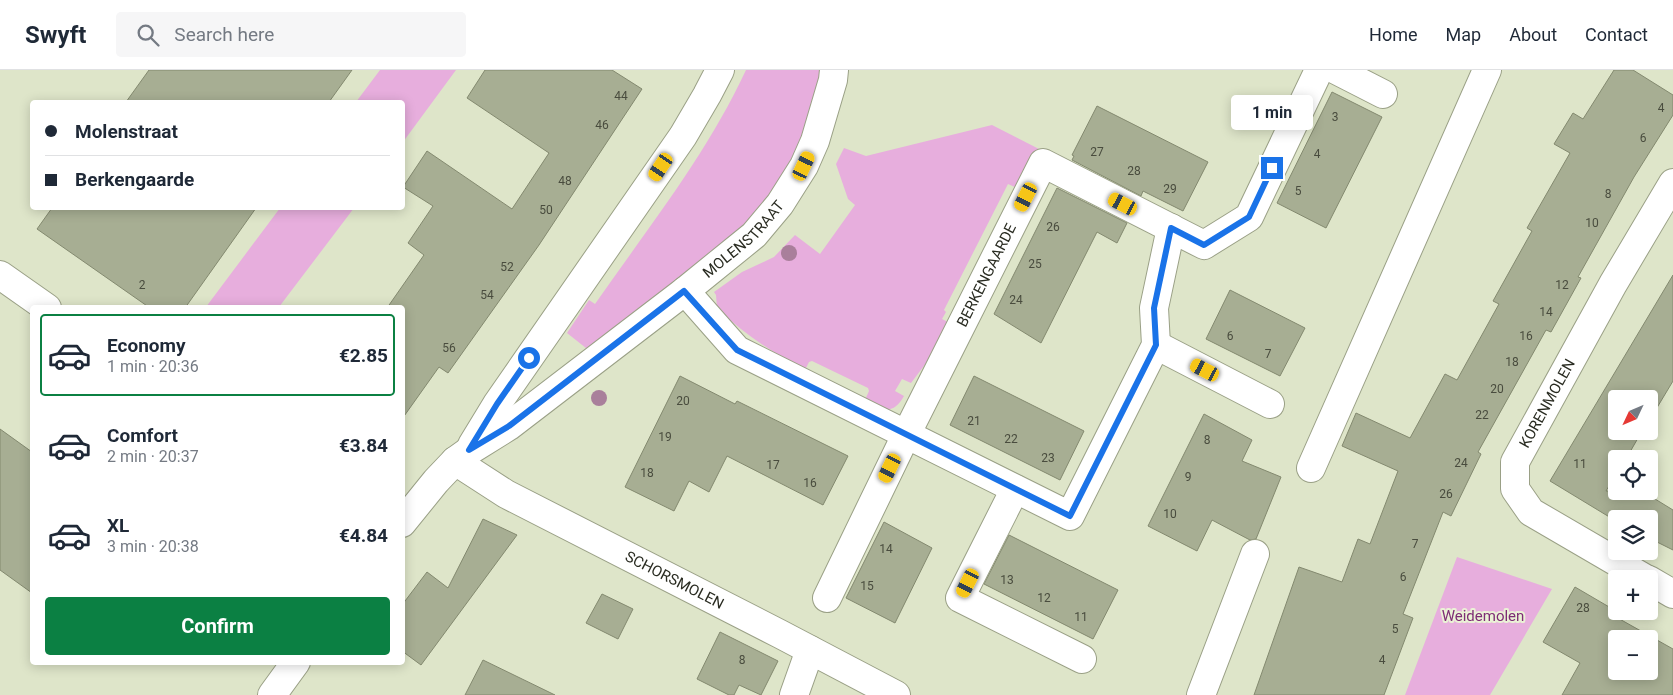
<!DOCTYPE html>
<meta charset="utf-8">
<style>
:root{--surface:#fff;--page:#f6f6f7;--text:#1f2937;--muted:#747a83;--line:#e0e1e3;--accent:#0b8043}
body{margin:0;font-family:Roboto,sans-serif;background:var(--page);color:var(--text);height:100vh;display:flex;flex-direction:column;font-size:19px;white-space:nowrap}
*{box-sizing:border-box;margin:0}
p{font-size:16px;color:var(--muted)}
.icon{flex:none;width:28px;height:28px;fill:none;stroke:currentColor;stroke-width:2;stroke-linecap:round;stroke-linejoin:round}
.map{position:relative;flex:1;overflow:hidden}
.panel{position:absolute;left:30px;top:235px;width:375px;height:360px;display:flex;flex-direction:column;background:var(--surface);border-radius:5px;box-shadow:0 2px 12px #0003}
.panel>*{flex:none}
.banner{position:absolute;left:30px;top:30px;width:375px;height:110px;border-radius:5px;box-shadow:0 2px 12px #0003;display:grid;align-content:center;height:110px;padding:0 15px;background:var(--surface)}
.needle{width:32px;rotate:226deg}
.controls{position:absolute;left:1608px;top:320px;display:grid;gap:10px}
.controls a{display:grid;place-items:center;width:50px;height:50px;border-radius:5px;background:var(--surface);box-shadow:0 2px 12px #0003;font-size:25px}
.end{position:absolute;width:22px;height:22px;margin:-11px;border:6px solid #1a73e8;background:#fff;box-shadow:0 0 0 2px #fff}
.from{border-radius:50%}
.bubble{position:absolute;height:35px;border-radius:5px;background:var(--surface);box-shadow:0 2px 12px #0003;font-size:16px;font-weight:700;line-height:35px;text-align:center}
.car{position:absolute;width:15px;height:30px;margin:-15px -8px;border-radius:6px;box-shadow:0 0 4px 1px #0007;background:linear-gradient(#f5c518 24%,#345 0 40%,#f5c518 0 76%,#345 0 86%,#f5c518 0)}
.banner b{display:flex;align-items:center;gap:18px;height:48px;font-size:19px}
.banner b+b{border-top:1px solid var(--line)}
.banner i{width:12px;height:12px;background:var(--text)}
ul{padding:9px 0 0;list-style:none}
li{display:flex;align-items:center;gap:15px;height:82px;margin:0 10px 8px;padding:0 5px;border:2px solid transparent;border-radius:5px}
li div{flex:1}
li b{display:block;font-size:19px}
li em{font-style:normal;font-weight:700}
li.selected{border-color:var(--accent)}
li>.icon{width:45px;height:45px;stroke-width:1.5}
.primary-button{display:flex;gap:10px;margin-top:auto;padding:10px 15px}
.primary-button a{flex:1;height:58px;border-radius:5px;background:var(--accent);color:#fff;font-size:20px;font-weight:700;line-height:58px;text-align:center}
header{display:flex;align-items:center;gap:30px;box-sizing:border-box;height:70px;padding:0 25px;background:var(--surface);border-bottom:1px solid var(--line)}
header strong{font-size:24px}
nav{display:flex;gap:28px;margin-inline-start:auto;font-size:18px}
.search{width:350px;height:45px;background:var(--page);display:flex;align-items:center;gap:12px;box-sizing:border-box;padding:0 18px;border-radius:5px;color:var(--muted);font-size:19px}
.map>svg:first-child{display:block}
.green{fill:#e7aedd}
.building{fill:#a7ae93;stroke:#83896f;fill-rule:evenodd}
.lines{fill:none;stroke-linecap:round;stroke-linejoin:round}
.minor-casing{stroke:#9aa086;stroke-width:30}
.minor{stroke:#fff;stroke-width:28}
.tree{fill:#a97f9b}
.route{stroke:#1a73e8;stroke-width:6}
.labels{text-anchor:middle;stroke-width:4;stroke-linejoin:round;paint-order:stroke}
.number-label{font-size:12px;fill:#494c3e}
.street-label{font-size:15px;fill:#2a2c22;stroke:#ebf2d6}
.park-label{font-size:15px;fill:#7e2c75;stroke:#ebf2d6}
</style>
<header>
<strong>Swyft</strong>
<div class="search"><svg class="icon" aria-label="search" viewBox="0 0 24 24"><circle cx="10" cy="10" r="6"/><path d="M15 15l6 6"/></svg>Search here</div>
<nav><a>Home</a><a>Map</a><a>About</a><a>Contact</a></nav>
</header>
<div class="map">
<svg width="1673" height="625" viewBox="0 0 1673 625">
<rect width="100%" height="100%" fill="#dee5c9"/>
<!-- green -->
<path class="green" d="M380 0H456L403 72 402 32H356Z
M746 0H825L804 78 761 142 591 282 567 263 589 230 595 234C648 158 707 84 746 0Z
M992 55 1039 79 1019 119 1008 114 944 240 946 242 942 249 952 254 933 284 911 313 902 309 895 321 904 326C892 347 882 339 865 330L869 321 868 318 812 291 809 292 805 300C773 283 744 264 717 238L716 225 714 222 742 202 774 187 795 165 820 184 855 135 848 129 836 94 844 78 866 86Z
M280 138H354L279 237H206Z
M1457 487 1552 519 1490 625H1405Z"/>
<!-- building -->
<path class="building" d="M149 0H352L329 32H126Z
M485 0H612L642 19 539 175 448 303 439 297 402 349V238H387L424 185 408 173 433 136 403 117 427 81 512 139 549 83 467 28Z
M1614 0H1633L1673 25V45L1634 107 1578 207 1581 208 1551 262 1546 260 1478 382 1481 384 1451 446 1443 442 1403 544 1413 548 1384 625H1254L1299 497 1342 512 1358 469 1370 474 1398 401 1342 376 1356 343 1410 368 1445 304 1457 310 1499 234 1493 231 1532 161 1527 158 1570 83 1554 74 1573 43 1583 49Z
M1332 22 1382 47 1326 158 1277 133Z
M1097 36 1208 92 1183 141 1143 121 1141 126 1072 90 1074 86 1072 85Z
M1057 118 1127 153 1117 173 1097 162 1041 273 994 244Z
M52 138H256L185 238H150L37 159Z
M1673 205V311L1649 351V329H1616V361H1642L1626 389H1616V404L1606 421H1642L1673 440V480L1649 468V449H1616V451L1550 411Z
M1230 220 1305 258 1280 306 1206 269Z
M680 306 735 334 737 331 848 386 823 435 727 386 709 422 689 411 674 441 625 417Z
M974 306 1084 361 1060 410 950 355Z
M1204 344 1252 370 1242 391 1281 407 1256 469 1250 470 1212 450 1197 481 1148 456Z
M0 359 32 382V523L0 500Z
M483 449 517 465 421 595 402 581V535L427 502 448 518Z
M884 452 932 478 895 553 846 528Z
M1009 465 1118 520 1093 569 984 514Z
M1575 517 1616 541V547L1673 579V625H1562L1580 593 1543 572ZM1616 569H1649V601H1616Z
M602 524 633 539 618 569 586 553Z
M720 562 778 591 761 625 739 615 734 625H729L697 609Z
M483 590 555 625H465Z"/>
<g class="lines">
<!-- minor casing -->
<g class="minor-casing">
<g id="minor">
<path d="M1336 0 1383 24"/>
<path d="M0 205 47 238"/>
<path d="M685 221 737 280 1070 446 1156 275 1154 238 1171 158"/>
<path d="M1156 275 1270 334"/>
<path d="M472 375 497 334 683 66 707 25 720 0"/>
<path id="s1" d="M455 391 506 424 780 564 896 625"/>
<path d="M1311 398 1487 0"/>
<path d="M1015 419 960 528 1082 589"/>
<path id="s2" d="M402 453 436 411 455 391 469 381 509 356 685 221 754 165 780 134 804 96 815 71 833 10 834 0"/>
<path id="s3" d="M1646 509 1531 442 1515 419V392L1613 214 1673 113"/>
<path d="M1649 510 1673 524"/>
<path id="s4" d="M827 528 906 365 1043 93 1204 175 1249 147 1319 0"/>
<path d="M272 625 296 592"/>
<path d="M794 625 810 580"/>
<path d="M1201 625 1255 484"/>
</g>
</g>
<!-- minor -->
<use href="#minor" class="minor"/>
</g>
<!-- trees -->
<g class="tree">
<circle cx="789" cy="183" r="8"/>
<circle cx="599" cy="328" r="8"/>
</g>
<g class="lines">
<!-- route -->
<path class="route" d="M529 288 497 334 469 380 509 356 684 221 737 280 1070 446 1156 275 1154 238 1171 158 1204 175 1249 147 1272 98"/>
</g>
<g class="labels">
<!-- number labels -->
<g class="number-label">
<text x="621" y="30">44</text>
<text x="1661" y="42">4</text>
<text x="1335" y="51">3</text>
<text x="602" y="59">46</text>
<text x="1643" y="72">6</text>
<text x="1097" y="86">27</text>
<text x="1317" y="88">4</text>
<text x="1134" y="105">28</text>
<text x="565" y="115">48</text>
<text x="1170" y="123">29</text>
<text x="1298" y="125">5</text>
<text x="1608" y="128">8</text>
<text x="546" y="144">50</text>
<text x="1592" y="157">10</text>
<text x="1053" y="161">26</text>
<text x="1035" y="198">25</text>
<text x="507" y="201">52</text>
<text x="142" y="219">2</text>
<text x="1562" y="219">12</text>
<text x="487" y="229">54</text>
<text x="1016" y="234">24</text>
<text x="1546" y="246">14</text>
<text x="1230" y="270">6</text>
<text x="1526" y="270">16</text>
<text x="449" y="282">56</text>
<text x="1268" y="288">7</text>
<text x="1512" y="296">18</text>
<text x="1497" y="323">20</text>
<text x="683" y="335">20</text>
<text x="1482" y="349">22</text>
<text x="974" y="355">21</text>
<text x="665" y="371">19</text>
<text x="1011" y="373">22</text>
<text x="1207" y="374">8</text>
<text x="1048" y="392">23</text>
<text x="1461" y="397">24</text>
<text x="1580" y="398">11</text>
<text x="773" y="399">17</text>
<text x="647" y="407">18</text>
<text x="1188" y="411">9</text>
<text x="810" y="417">16</text>
<text x="1446" y="428">26</text>
<text x="1170" y="448">10</text>
<text x="1415" y="478">7</text>
<text x="886" y="483">14</text>
<text x="1403" y="511">6</text>
<text x="1007" y="514">13</text>
<text x="867" y="520">15</text>
<text x="1044" y="532">12</text>
<text x="1583" y="542">28</text>
<text x="1081" y="551">11</text>
<text x="1395" y="563">5</text>
<text x="742" y="594">8</text>
<text x="1382" y="594">4</text>
</g>
<!-- street labels -->
<g class="street-label">
<text dy="5" stroke="none"><textPath href="#s2" startOffset="446">MOLENSTRAAT</textPath></text>
<text dy="5" stroke="none"><textPath href="#s4" startOffset="360">BERKENGAARDE</textPath></text>
<text dy="5" stroke="none"><textPath href="#s3" startOffset="255">KORENMOLEN</textPath></text>
<text dy="5" stroke="none"><textPath href="#s1" startOffset="250">SCHORSMOLEN</textPath></text>
</g>
<!-- park labels -->
<g class="park-label">
<text x="1483" y="551">Weidemolen</text>
</g>
</g>
</svg>
<div class="controls">
<a><svg class="needle" viewBox="-14 -14 28 28"><path d="M0-13l5 13h-10z" fill="#e53935"/><path d="M0 13l5-13h-10z" fill="#747a83"/></svg></a>
<a><svg class="icon" aria-label="locate" viewBox="0 0 24 24"><circle cx="12" cy="12" r="6"/><path d="M12 2v4M12 18v4M2 12h4M18 12h4"/></svg></a>
<a><svg class="icon" aria-label="layers" viewBox="0 0 24 24"><path d="M12 4l9 5-9 5-9-5zM3 14l9 5 9-5"/></svg></a>
<a>+</a>
<a>−</a>
</div>
<i class="end from" style="left:529px;top:288px"></i>
<i class="end" style="left:1272px;top:98px"></i>
<div class="bubble" style="left:1231px;top:25px;width:82px">1 min</div>
<i class="car" style="left:804px;top:96px;rotate:25deg"></i>
<i class="car" style="left:661px;top:97px;rotate:214deg"></i>
<i class="car" style="left:1026px;top:127px;rotate:207deg"></i>
<i class="car" style="left:1123px;top:134px;rotate:297deg"></i>
<i class="car" style="left:1205px;top:300px;rotate:297deg"></i>
<i class="car" style="left:890px;top:398px;rotate:206deg"></i>
<i class="car" style="left:968px;top:513px;rotate:207deg"></i>
<div class="banner">
<b><i class="from"></i>Molenstraat</b>
<b><i></i>Berkengaarde</b>
</div>
<section class="panel">
<ul>
<li class="selected"><svg class="icon" aria-label="car" viewBox="0 0 24 24"><path d="M5 17H2v-5l4-1 3-4h7l3 4 3 1v5h-3M9 17h6M6 11h13"/><circle cx="7" cy="17" r="2"/><circle cx="17" cy="17" r="2"/></svg><div><b>Economy</b><p>1 min · 20:36</p></div><em>€2.85</em></li>
<li><svg class="icon" aria-label="car" viewBox="0 0 24 24"><path d="M5 17H2v-5l4-1 3-4h7l3 4 3 1v5h-3M9 17h6M6 11h13"/><circle cx="7" cy="17" r="2"/><circle cx="17" cy="17" r="2"/></svg><div><b>Comfort</b><p>2 min · 20:37</p></div><em>€3.84</em></li>
<li><svg class="icon" aria-label="car" viewBox="0 0 24 24"><path d="M5 17H2v-5l4-1 3-4h7l3 4 3 1v5h-3M9 17h6M6 11h13"/><circle cx="7" cy="17" r="2"/><circle cx="17" cy="17" r="2"/></svg><div><b>XL</b><p>3 min · 20:38</p></div><em>€4.84</em></li>
</ul>
<div class="primary-button"><a>Confirm</a></div>
</section>
</div>
